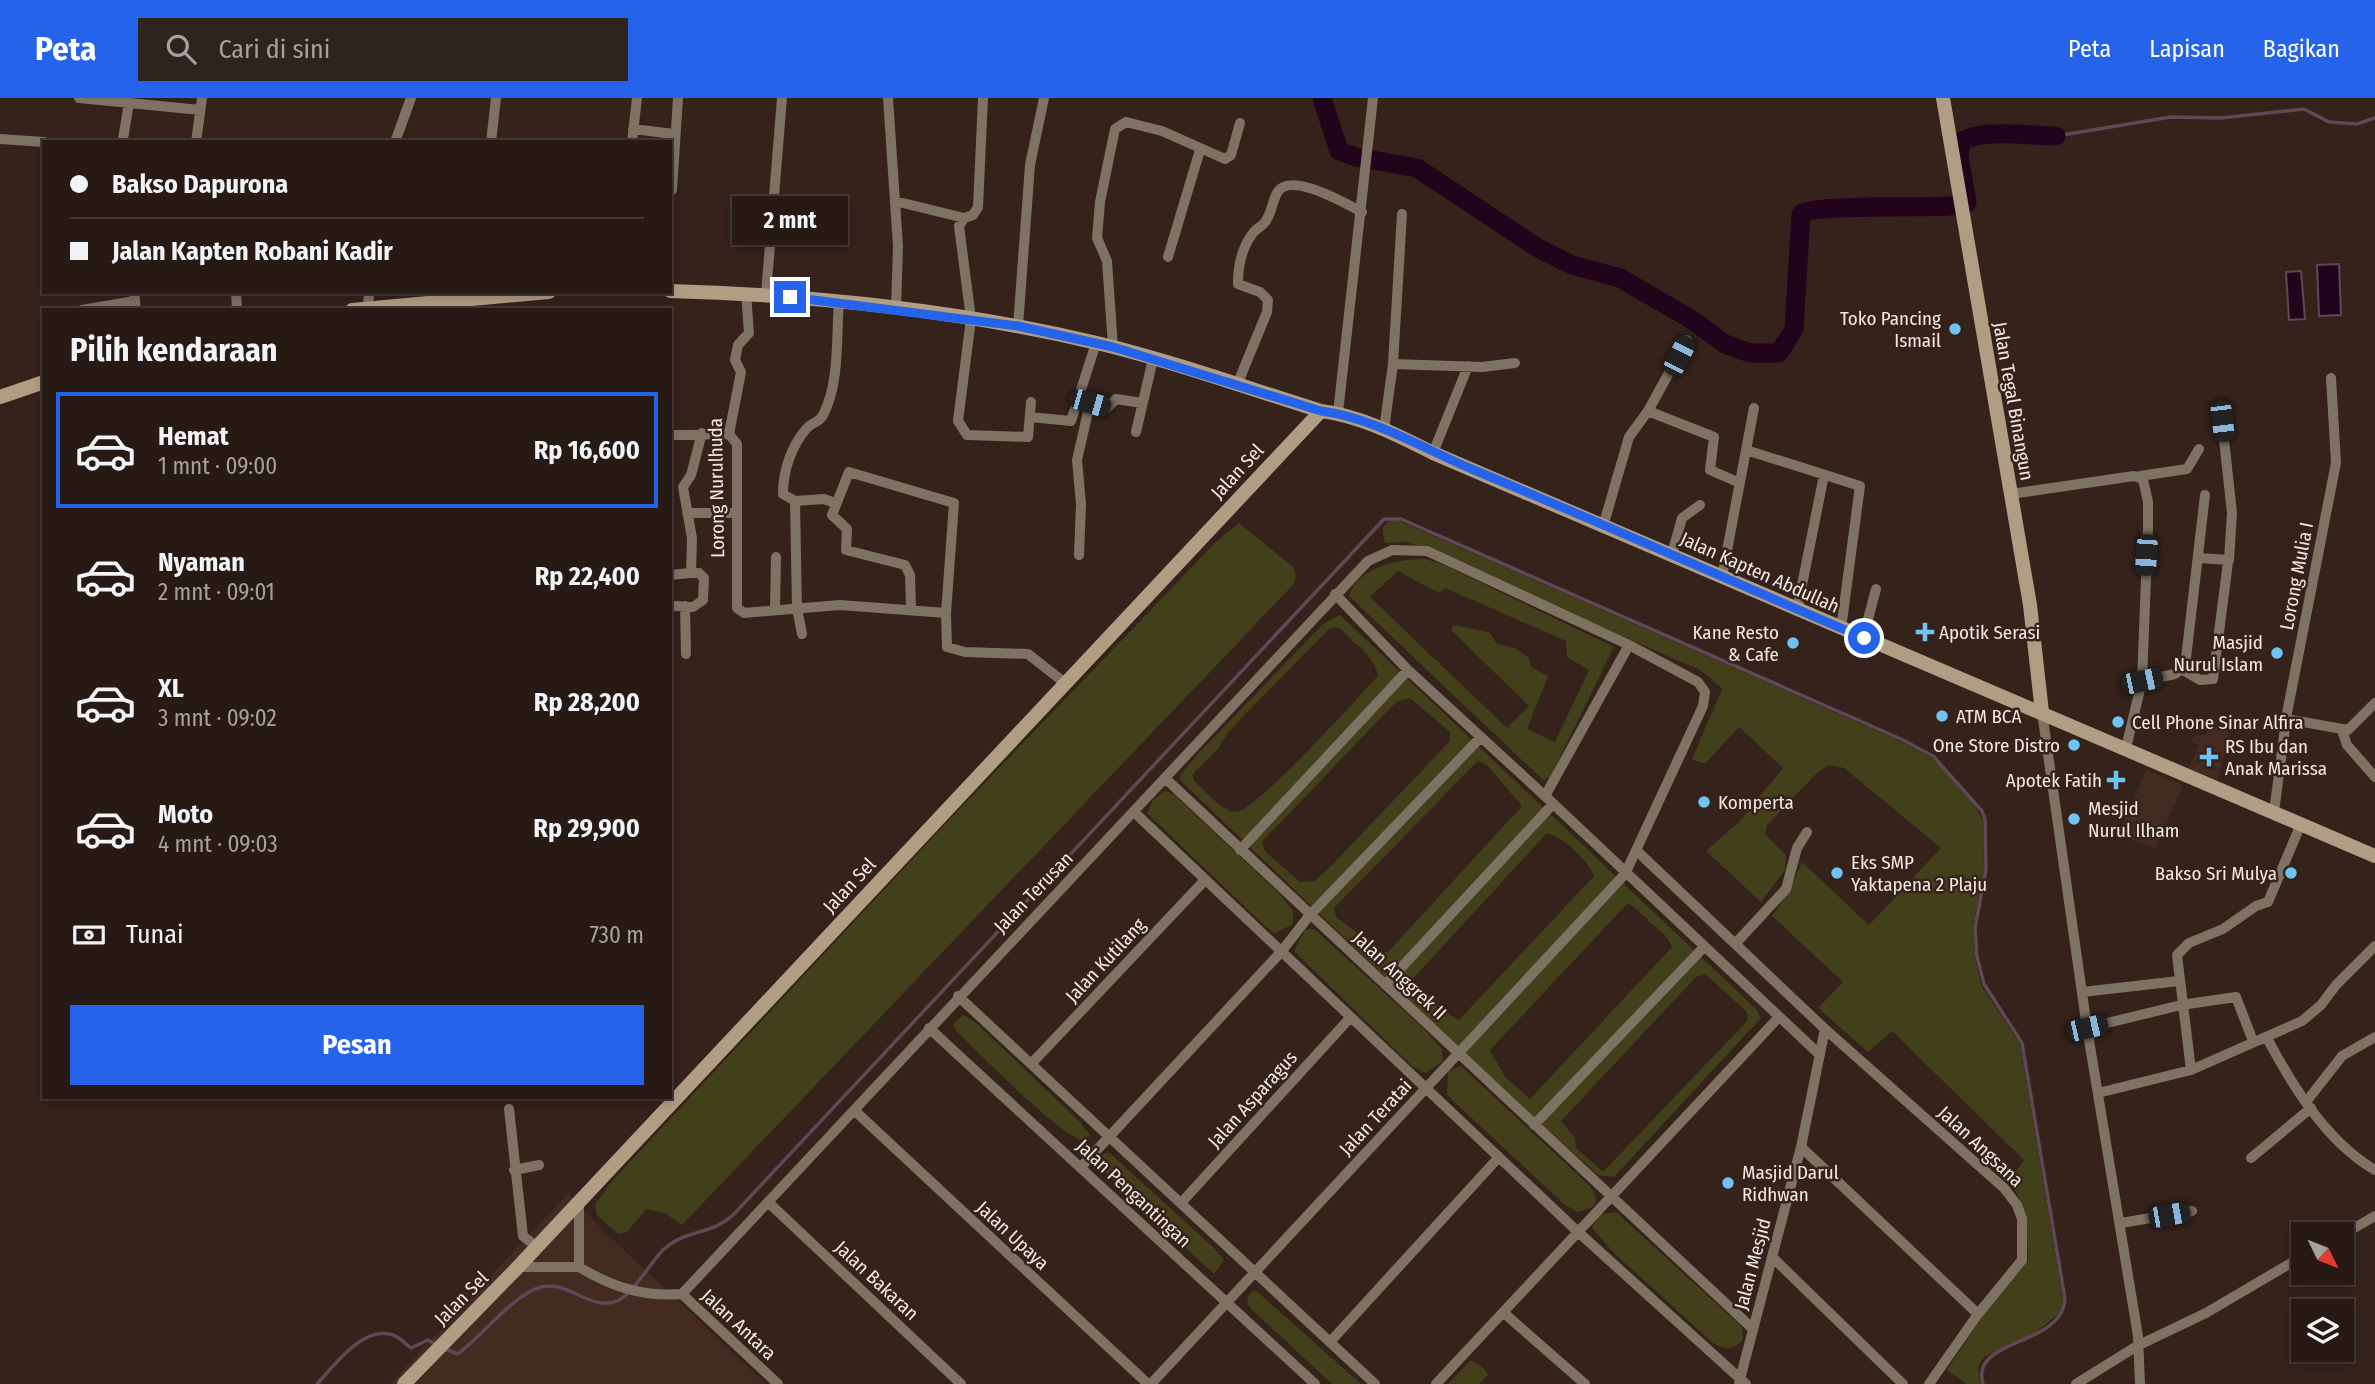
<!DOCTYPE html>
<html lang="id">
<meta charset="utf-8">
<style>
:root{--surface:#271a14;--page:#2f231d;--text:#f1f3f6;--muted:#a4a1a0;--line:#433834;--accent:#2563eb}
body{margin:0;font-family:"Fira Sans Condensed",sans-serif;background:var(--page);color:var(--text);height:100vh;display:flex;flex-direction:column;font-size:26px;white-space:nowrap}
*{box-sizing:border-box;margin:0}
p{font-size:23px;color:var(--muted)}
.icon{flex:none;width:38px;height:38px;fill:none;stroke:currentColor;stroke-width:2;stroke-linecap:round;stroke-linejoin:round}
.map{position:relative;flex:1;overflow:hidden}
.panel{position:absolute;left:42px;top:210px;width:630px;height:791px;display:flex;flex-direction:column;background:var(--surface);border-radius:0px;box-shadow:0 4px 10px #0003,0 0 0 2px var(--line)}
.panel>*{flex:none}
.hud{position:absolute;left:42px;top:42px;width:630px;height:154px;border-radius:0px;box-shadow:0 4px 10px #0003,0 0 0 2px var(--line);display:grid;align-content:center;height:154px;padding:0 28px;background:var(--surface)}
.needle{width:46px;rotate:133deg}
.tools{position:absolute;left:2291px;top:1124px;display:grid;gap:14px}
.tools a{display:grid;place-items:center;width:63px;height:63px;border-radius:0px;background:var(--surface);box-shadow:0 4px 10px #0003,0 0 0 2px var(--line);font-size:35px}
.end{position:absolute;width:32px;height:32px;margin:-16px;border:9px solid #2563eb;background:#fff;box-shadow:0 0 0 4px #fff}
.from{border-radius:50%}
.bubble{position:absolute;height:49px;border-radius:0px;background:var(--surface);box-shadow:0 4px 10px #0003,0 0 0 2px var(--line);font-size:23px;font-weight:700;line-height:49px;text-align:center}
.car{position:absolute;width:21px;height:42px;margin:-21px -10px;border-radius:9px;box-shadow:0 0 5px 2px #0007;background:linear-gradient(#222 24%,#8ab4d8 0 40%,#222 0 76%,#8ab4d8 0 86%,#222 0)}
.hud b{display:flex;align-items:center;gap:24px;height:66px;font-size:26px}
.hud b+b{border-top:2px solid var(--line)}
.hud i{width:18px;height:18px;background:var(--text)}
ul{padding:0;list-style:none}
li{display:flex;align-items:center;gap:21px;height:116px;margin:0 14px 10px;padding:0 14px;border:4px solid transparent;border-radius:0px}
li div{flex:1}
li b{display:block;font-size:26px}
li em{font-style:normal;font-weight:700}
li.selected{border-color:var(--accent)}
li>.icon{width:63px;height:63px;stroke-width:1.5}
h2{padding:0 28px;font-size:32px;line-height:84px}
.pay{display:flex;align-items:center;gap:18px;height:77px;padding:0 28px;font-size:26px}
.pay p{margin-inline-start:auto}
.cta{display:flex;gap:14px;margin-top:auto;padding:14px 28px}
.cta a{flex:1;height:80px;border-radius:0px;background:var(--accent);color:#fff;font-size:28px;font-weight:700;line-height:80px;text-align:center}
header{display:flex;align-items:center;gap:42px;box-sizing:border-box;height:98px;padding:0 35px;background:var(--accent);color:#fff}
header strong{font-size:33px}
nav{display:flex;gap:38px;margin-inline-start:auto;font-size:24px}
.search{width:490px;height:63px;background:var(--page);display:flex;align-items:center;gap:18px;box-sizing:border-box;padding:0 24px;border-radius:0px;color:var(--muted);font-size:26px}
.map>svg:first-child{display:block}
.built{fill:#432b22}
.green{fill:#41401a;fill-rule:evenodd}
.water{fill:#21041b;stroke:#604857;stroke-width:2}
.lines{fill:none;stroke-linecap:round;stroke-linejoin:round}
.stream{stroke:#604857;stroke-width:3.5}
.river{stroke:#21041b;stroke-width:19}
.street{stroke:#7e7263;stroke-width:10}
.secondary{stroke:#b19d84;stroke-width:14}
.route{stroke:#2563eb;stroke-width:9}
.poi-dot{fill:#70c1f4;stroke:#34221b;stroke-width:2.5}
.labels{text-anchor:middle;stroke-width:5;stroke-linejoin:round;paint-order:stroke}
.poi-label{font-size:19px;fill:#f3e7e2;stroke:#34221b;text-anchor:start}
.street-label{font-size:19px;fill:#f3e7e2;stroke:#34221b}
</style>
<header>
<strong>Peta</strong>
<div class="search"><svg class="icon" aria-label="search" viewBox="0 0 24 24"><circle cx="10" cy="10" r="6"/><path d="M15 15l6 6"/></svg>Cari di sini</div>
<nav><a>Peta</a><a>Lapisan</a><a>Bagikan</a></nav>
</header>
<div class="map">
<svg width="2375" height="1286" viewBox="0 0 2375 1286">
<rect width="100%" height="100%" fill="#34221b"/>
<!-- built -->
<path class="built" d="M2209 627 2230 631 2218 682 2189 671 2199 647 2192 644 2194 637 2206 636Z
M2146 672 2183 687 2156 750 2118 738Z
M568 1095 604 1133 766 1286H390Z"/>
<!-- green -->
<path class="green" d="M1389 423H1400L1900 643 1932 660 1969 698 1983 722 1984 771 1973 830 1975 860 1981 887 2020 946 2063 1201 2062 1213 2036 1234 1984 1259 1978 1269 1980 1286H1967L1947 1272 1993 1202 2028 1162C2027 1135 2027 1105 2009 1084L2024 1062 1892 933 1868 954 1818 910 1843 884 1772 818 1789 794 1802 764 1869 827 1941 750 1844 670 1829 667 1817 675 1767 727 1765 736 1786 757 1785 772 1761 804 1706 753 1738 725 1783 670 1739 629 1705 666 1692 661 1722 591 1702 573 1408 444 1385 445 1382 430Z
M1239 425 1293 469 1296 478 1293 487 682 1127 665 1115 646 1111 627 1134 618 1136 597 1117 595 1107 611 1084 949 722 1217 443Z
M1426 461 1444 467 1614 549 1550 679 1543 682 1349 498C1358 468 1400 461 1426 461ZM1398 473 1439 495 1445 490 1566 543 1567 559 1589 572 1555 644 1527 631 1548 578 1531 569 1529 560 1515 550 1497 546 1489 534 1453 527 1451 532 1529 608 1507 630 1370 499Z
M1340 517 1756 911 1761 920 1614 1079 1598 1077 1471 961 1181 683 1180 678 1196 658 1323 526ZM1330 530H1340C1353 546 1375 557 1378 578 1358 599 1255 715 1235 714 1221 713 1203 690 1193 682V676L1217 652 1229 633ZM1410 600 1450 634V643L1333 766 1315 783 1300 784 1265 753 1262 744 1396 604ZM1478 663 1487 667 1522 708 1388 854H1383L1336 819 1334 810ZM1547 735C1563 739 1588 762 1594 778L1459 922 1431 905 1409 885ZM1627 806 1632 807 1668 841 1672 849 1530 1001 1505 979 1490 952ZM1705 876 1746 913 1748 922 1603 1074 1576 1050 1575 1040 1561 1023 1696 879Z
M1165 693 1173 696 1278 794 1293 813V826L1275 835 1267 830 1147 715 1153 702Z
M1314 831 1422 929 1442 951 1443 963 1426 975 1413 969 1294 853 1305 832Z
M963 917 975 924 1081 1025 1090 1037 1086 1043C1064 1043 979 954 957 934L953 926Z
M1461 968 1591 1089 1597 1101 1593 1109 1578 1114 1565 1107 1447 997 1448 973Z
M1105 1055H1110L1212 1148 1224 1162 1214 1176 1107 1077 1098 1060Z
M1616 1114 1742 1229 1743 1242C1733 1251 1725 1253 1713 1245L1614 1155 1592 1130 1600 1116Z
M1254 1192 1260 1196 1361 1286H1332L1249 1209 1247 1200Z
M1471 1262 1484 1270 1488 1277 1479 1286H1448Z"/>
<!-- water -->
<path class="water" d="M2339 166 2341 217 2319 218 2317 167Z
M2301 173 2305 221 2289 222 2286 174Z"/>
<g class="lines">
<!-- stream -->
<path class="stream" d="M2056 38 2171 19 2221 20 2304 11 2329 24 2357 26 2375 20
M445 1251 458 1256C481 1239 514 1196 541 1189 568 1182 591 1214 617 1203 633 1196 650 1165 663 1152 685 1131 710 1138 733 1117L1384 421H1401L1901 641 1933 658 1982 713 1985 721 1986 771 1975 830 1977 859 1984 886 2022 945 2065 1201C2062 1249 1969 1240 1983 1286
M317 1286C334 1268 364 1226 393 1237 399 1239 406 1246 411 1250L428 1242 435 1246"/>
<!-- river -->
<path class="river" d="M1322 0 1339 53 1356 59 1417 70 1538 150 1572 167 1620 180 1689 220 1725 246 1750 255H1779L1794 231 1801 116C1813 106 1924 110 1949 108L1967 105 1959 58 1961 44C1980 30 2030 38 2056 38"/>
<!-- street -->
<path class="street" d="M79 0 200 12
M888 0 898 148 896 211
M983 0 978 109 973 117 964 120 959 128 971 221 958 323 967 337 1028 339 1031 304
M633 31 674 36
M0 41 44 44
M123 41 129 5
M196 44 202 0
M395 44 411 0
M491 44 496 0
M632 44 637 0
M672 92 678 0
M895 103 964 120
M1168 159 1200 52
M134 194 136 212
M236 194 237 212
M746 195 749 235 738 247 735 262 741 274 729 336 737 346V510L744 515 840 507 946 515
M766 196 782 0
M368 209 369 194
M82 212 135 203
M1018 228 1030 67 1044 0
M1113 249 1107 163 1097 140 1100 104 1115 31 1126 24 1162 33 1225 61 1231 57 1240 25
M1393 266 1482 269 1515 265
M1237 287 1267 214 1268 202 1260 194 1238 186C1238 169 1242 149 1253 135 1256 130 1262 129 1265 124 1272 115 1272 104 1277 95 1289 72 1346 106 1362 114
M1084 303 1107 310 1116 301 1142 305
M1648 313 1714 339 1710 372 1740 385
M1338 315 1373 0
M1030 319 1071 323 1096 245
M1384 331 1393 266 1402 116
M1136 334 1153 261
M670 337 729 336
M1746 352 1860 388 1841 531
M1433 355 1468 268
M2140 378 2187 371 2199 351
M2011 396 2134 378 2143 381 2148 404V430L2142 583
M795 403 824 401 835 405
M687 415H736
M1604 425 1629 339 1648 313 1687 242
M1672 456 1682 420 1700 407
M1079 457 1081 406 1077 362 1090 305
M2199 460 2229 462 2232 415 2222 323
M670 477 691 475 692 440 683 389 691 377 702 335
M1722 479 1754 310
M1335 496 1408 572 1545 698
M675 508 693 509 703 502 704 480 699 475H691
M685 508 686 556
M775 511 776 459
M911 511 910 477 905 467 846 452 847 431 832 417 849 374 954 405 946 515 947 549 965 554 1028 556 1065 585
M1797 512 1824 377
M802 536 797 510 795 403 783 396C783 373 791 348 807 330 812 324 819 325 823 317 840 285 836 239 839 204
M1863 540 1876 491
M1629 547 1545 698 1820 957
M2183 572 2200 582 2213 581 2228 464
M2042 614 2087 930 2138 1238 2140 1286
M2286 621 2348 632 2375 605
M2342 632 2347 647 2375 679
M2126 650 2142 583 2175 576 2185 569 2205 397
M1166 681 1753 1231
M1134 714 1577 1133 1746 1286
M2274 714 2287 615 2336 365 2331 280
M1240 752 1408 572
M1638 754 1825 931 2004 1090 2017 1107 2022 1121V1162L1978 1216 1929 1286
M1736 845 1786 791 1797 750 1807 734
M1386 886 1553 706
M2082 894 2179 883
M958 898 1375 1286
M929 930 1315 1286
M2087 930 2181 907 2236 899 2253 943
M2267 940C2293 989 2327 1044 2375 1072
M1031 966 1205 782
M2191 972 2177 857 2189 845 2223 831 2256 808 2268 804 2301 726
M2098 995 2191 972 2302 923 2321 907 2336 887 2375 848
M2306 1004 2342 958 2375 939
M509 1011 523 1138 537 1149
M855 1013 1148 1286
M1534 1027 1704 849
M1801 1049 1978 1216
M2251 1060 2311 1010
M1081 1069 1281 854 1309 818 1480 640
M514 1072 539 1067
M579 1103V1169C612 1189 643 1199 682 1196L778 1286
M768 1104 961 1286
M1181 1105 1350 920
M2121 1125 2192 1113
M2342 1137 2375 1118
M1772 1159 1903 1286
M518 1169H579
M682 1196 1368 463 1392 452 1427 453 1629 547 1698 584 1705 594 1703 608 1625 776 1151 1286
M1504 1215 1585 1286
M1330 1244 1499 1059
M1739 1285 1801 1049 1825 931
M1436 1286 1779 919
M2076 1286 2137 1248 2206 1215 2303 1158"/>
<!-- secondary -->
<path class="secondary" d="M1943 0 2030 507 2042 614
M670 193C813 197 958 212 1097 245 1172 263 1247 290 1321 313 1361 318 1397 337 1433 355L2375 758
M352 212 549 194
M0 299 44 284
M404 1286 518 1169 1321 313"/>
</g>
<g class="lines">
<!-- route -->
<path class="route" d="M790 199 1018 228 1113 249 1321 313C1375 320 1424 351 1474 372 1604 426 1733 484 1864 540"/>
</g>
<!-- markers -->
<g class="poi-dot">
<circle cx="1955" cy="231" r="7"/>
<path d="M1921.5 523.5h7v7h7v7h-7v7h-7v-7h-7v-7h7z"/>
<circle cx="1793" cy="545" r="7"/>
<circle cx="2277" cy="555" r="7"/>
<circle cx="1942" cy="618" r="7"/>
<circle cx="2118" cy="624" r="7"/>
<circle cx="2074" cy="647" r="7"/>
<path d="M2205.5 648.5h7v7h7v7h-7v7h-7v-7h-7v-7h7z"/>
<path d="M2112.5 671.5h7v7h7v7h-7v7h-7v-7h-7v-7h7z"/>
<circle cx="1704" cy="704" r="7"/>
<circle cx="2074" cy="721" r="7"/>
<circle cx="1837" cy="775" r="7"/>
<circle cx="2291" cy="775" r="7"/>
<circle cx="1728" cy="1085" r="7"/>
</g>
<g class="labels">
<!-- poi labels -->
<g class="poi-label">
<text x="1941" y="227" text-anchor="end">Toko Pancing<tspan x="1941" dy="22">Ismail</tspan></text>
<text x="1779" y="541" text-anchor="end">Kane Resto<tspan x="1779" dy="22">&amp; Cafe</tspan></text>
<text x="1939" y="541">Apotik Serasi</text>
<text x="2263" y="551" text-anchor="end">Masjid<tspan x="2263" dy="22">Nurul Islam</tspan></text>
<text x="1956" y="625">ATM BCA</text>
<text x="2132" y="631">Cell Phone Sinar Alfira</text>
<text x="2060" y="654" text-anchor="end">One Store Distro</text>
<text x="2225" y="655">RS Ibu dan<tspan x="2225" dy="22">Anak Marissa</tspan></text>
<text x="2102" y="689" text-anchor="end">Apotek Fatih</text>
<text x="1718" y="711">Komperta</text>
<text x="2088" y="717">Mesjid<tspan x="2088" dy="22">Nurul Ilham</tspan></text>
<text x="1851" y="771">Eks SMP<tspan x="1851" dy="22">Yaktapena 2 Plaju</tspan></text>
<text x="2277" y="782" text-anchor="end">Bakso Sri Mulya</text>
<text x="1742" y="1081">Masjid Darul<tspan x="1742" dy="22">Ridhwan</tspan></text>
</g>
<!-- street labels -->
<g class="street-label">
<text transform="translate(2014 303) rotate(80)" y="7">Jalan Tegal Binangun</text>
<text transform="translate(1237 373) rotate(-47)" y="7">Jalan Sel</text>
<text transform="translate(716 390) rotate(-91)" y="7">Lorong Nurulhuda</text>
<text transform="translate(1760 474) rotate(24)" y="7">Jalan Kapten Abdullah</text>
<text transform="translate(2296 478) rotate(-79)" y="7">Lorong Mulia I</text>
<text transform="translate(849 787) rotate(-47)" y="7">Jalan Sel</text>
<text transform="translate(1033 794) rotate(-46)" y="7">Jalan Terusan</text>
<text transform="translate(1105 862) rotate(-47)" y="7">Jalan Kutilang</text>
<text transform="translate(1400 877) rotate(43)" y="7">Jalan Anggrek II</text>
<text transform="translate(1252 1001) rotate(-48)" y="7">Jalan Asparagus</text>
<text transform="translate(1375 1019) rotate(-47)" y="7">Jalan Teratai</text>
<text transform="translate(1981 1048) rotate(43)" y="7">Jalan Angsana</text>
<text transform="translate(1134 1095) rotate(43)" y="7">Jalan Pengantingan</text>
<text transform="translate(1013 1137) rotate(43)" y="7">Jalan Upaya</text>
<text transform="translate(1752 1166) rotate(-75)" y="7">Jalan Mesjid</text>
<text transform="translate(877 1182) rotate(43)" y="7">Jalan Bakaran</text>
<text transform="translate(461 1200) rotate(-45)" y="7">Jalan Sel</text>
<text transform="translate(739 1226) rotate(43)" y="7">Jalan Antara</text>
</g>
</g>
</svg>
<div class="tools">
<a><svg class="needle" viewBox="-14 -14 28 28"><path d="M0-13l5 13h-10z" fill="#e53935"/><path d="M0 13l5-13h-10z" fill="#a4a1a0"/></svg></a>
<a><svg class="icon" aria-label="layers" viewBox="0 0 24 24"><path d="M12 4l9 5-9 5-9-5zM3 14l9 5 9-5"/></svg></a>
</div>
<i class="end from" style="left:1864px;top:540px"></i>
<i class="end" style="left:790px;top:199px"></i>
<div class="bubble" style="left:732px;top:98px;width:116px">2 mnt</div>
<i class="car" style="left:1679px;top:258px;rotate:27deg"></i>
<i class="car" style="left:1090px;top:305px;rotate:106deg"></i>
<i class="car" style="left:2222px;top:323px;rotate:173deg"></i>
<i class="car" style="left:2146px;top:457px;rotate:184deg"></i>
<i class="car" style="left:2142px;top:583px;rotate:78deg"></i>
<i class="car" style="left:2087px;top:930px;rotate:77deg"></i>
<i class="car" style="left:2169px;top:1117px;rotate:80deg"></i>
<div class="hud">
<b><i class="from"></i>Bakso Dapurona</b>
<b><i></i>Jalan Kapten Robani Kadir</b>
</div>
<section class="panel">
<h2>Pilih kendaraan</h2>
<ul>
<li class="selected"><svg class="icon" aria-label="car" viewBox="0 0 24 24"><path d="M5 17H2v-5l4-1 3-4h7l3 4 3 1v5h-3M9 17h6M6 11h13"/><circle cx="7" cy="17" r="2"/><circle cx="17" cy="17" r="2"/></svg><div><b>Hemat</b><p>1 mnt · 09:00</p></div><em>Rp 16,600</em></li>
<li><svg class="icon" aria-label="car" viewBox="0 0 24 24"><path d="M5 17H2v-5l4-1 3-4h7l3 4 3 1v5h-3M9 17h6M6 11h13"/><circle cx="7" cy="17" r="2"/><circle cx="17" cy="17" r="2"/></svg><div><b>Nyaman</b><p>2 mnt · 09:01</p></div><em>Rp 22,400</em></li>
<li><svg class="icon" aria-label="car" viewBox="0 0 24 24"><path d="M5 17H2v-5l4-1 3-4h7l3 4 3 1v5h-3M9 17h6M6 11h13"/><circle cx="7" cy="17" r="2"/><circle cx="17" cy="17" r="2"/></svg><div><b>XL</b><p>3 mnt · 09:02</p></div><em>Rp 28,200</em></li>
<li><svg class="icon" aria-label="car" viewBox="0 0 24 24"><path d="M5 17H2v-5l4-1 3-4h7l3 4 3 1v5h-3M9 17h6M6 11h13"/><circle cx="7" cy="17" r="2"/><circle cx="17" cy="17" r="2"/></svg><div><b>Moto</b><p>4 mnt · 09:03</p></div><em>Rp 29,900</em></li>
</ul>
<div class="pay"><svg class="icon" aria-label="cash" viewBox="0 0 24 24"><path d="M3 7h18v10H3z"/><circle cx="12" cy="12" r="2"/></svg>Tunai<p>730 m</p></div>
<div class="cta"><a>Pesan</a></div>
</section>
</div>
